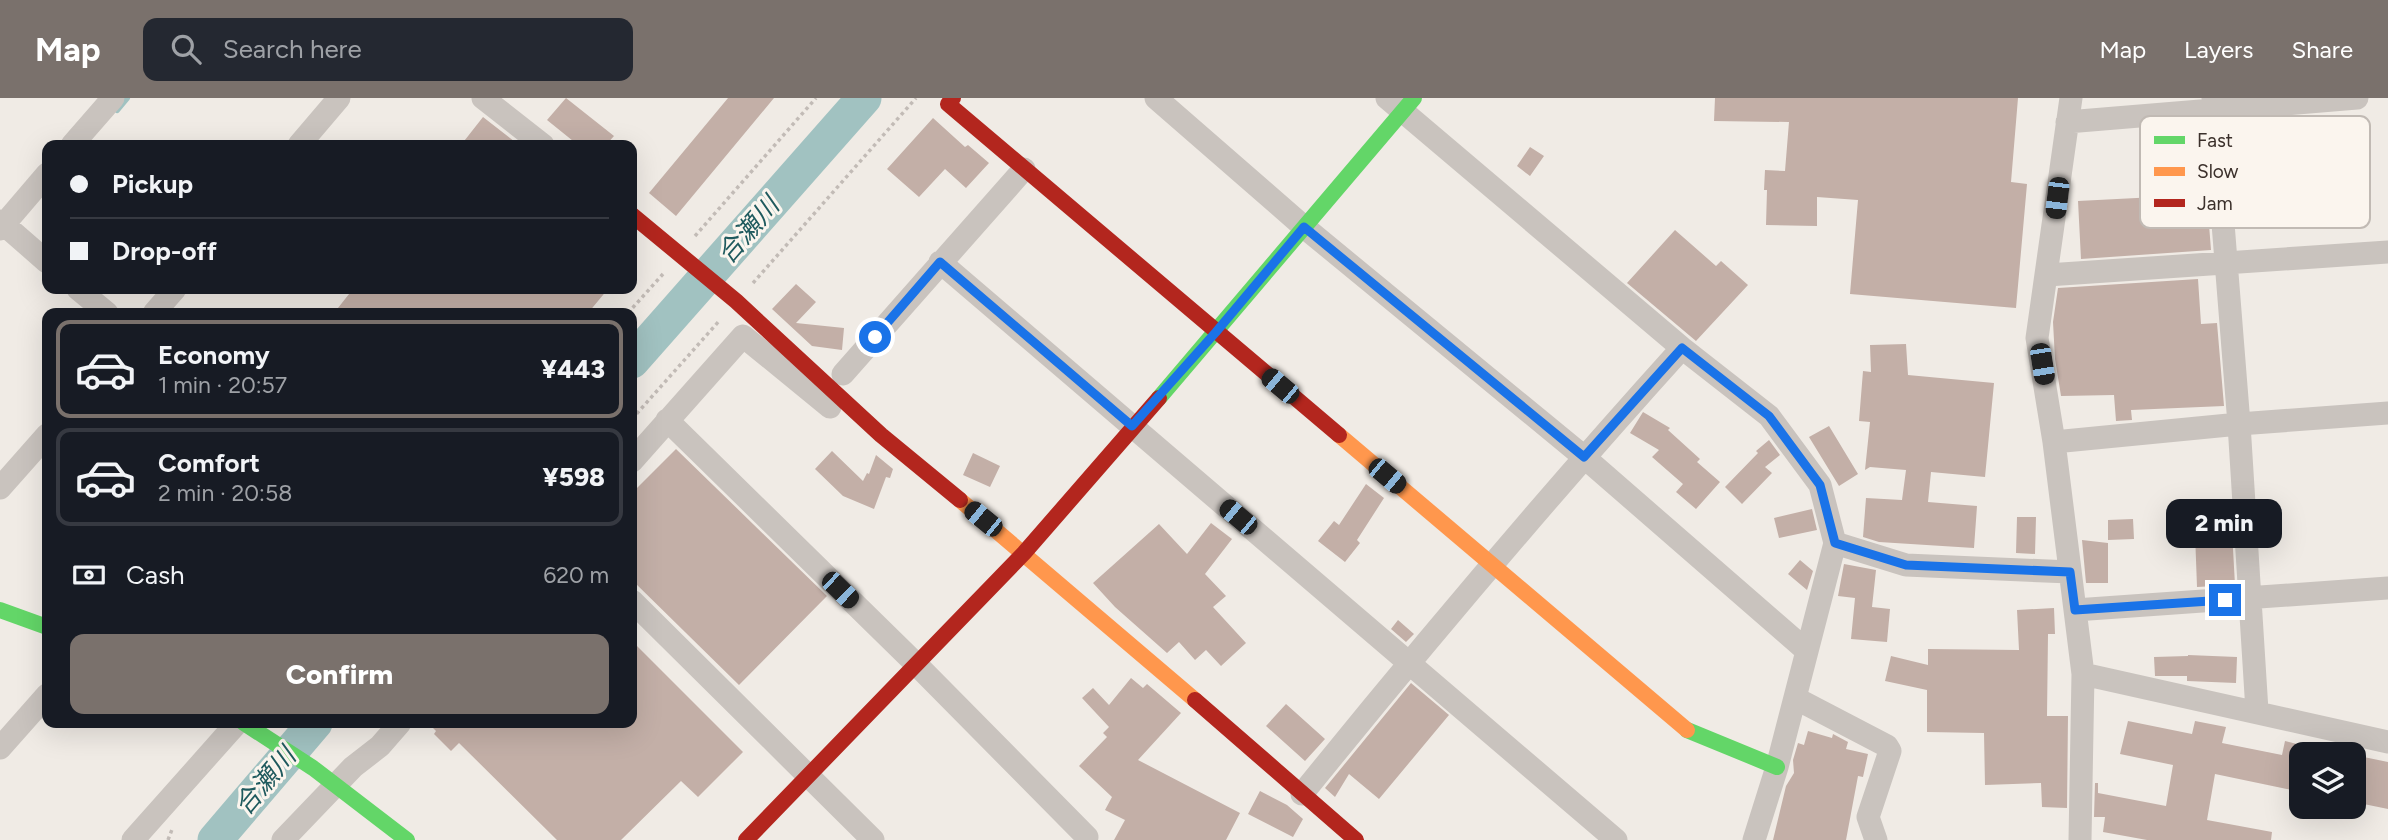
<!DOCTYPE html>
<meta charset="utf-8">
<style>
:root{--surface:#171b24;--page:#242831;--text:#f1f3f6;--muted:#9ea1a6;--line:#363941;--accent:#7a716c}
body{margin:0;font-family:Figtree,"Noto Sans JP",sans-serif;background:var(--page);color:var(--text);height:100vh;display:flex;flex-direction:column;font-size:26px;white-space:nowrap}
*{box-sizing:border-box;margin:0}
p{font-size:23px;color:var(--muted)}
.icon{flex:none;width:38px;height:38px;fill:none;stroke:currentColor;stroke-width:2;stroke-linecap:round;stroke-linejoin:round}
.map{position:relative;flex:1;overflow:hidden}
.details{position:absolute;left:42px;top:210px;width:595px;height:420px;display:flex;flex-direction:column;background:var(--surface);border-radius:14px;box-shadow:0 7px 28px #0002}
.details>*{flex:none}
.hud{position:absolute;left:42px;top:42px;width:595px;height:154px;border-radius:14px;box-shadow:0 7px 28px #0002;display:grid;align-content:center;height:154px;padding:0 28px;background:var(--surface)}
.controls{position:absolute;left:2289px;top:644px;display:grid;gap:14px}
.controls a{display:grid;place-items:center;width:77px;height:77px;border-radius:14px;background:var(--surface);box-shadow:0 7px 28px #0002;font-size:35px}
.end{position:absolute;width:32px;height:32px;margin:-16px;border:9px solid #1a73e8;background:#fff;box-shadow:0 0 0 4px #fff}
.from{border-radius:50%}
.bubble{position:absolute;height:49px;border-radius:14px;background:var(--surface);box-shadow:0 7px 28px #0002;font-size:23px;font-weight:800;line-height:49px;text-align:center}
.car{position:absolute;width:21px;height:42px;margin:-21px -10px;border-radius:9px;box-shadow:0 0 5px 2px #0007;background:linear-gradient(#222 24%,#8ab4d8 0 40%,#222 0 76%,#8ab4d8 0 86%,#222 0)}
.hud b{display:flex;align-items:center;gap:24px;height:66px;font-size:26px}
.hud b+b{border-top:2px solid var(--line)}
.hud i{width:18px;height:18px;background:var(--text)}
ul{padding:12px 0 0;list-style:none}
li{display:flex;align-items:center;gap:21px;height:98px;margin:0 14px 10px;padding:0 14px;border:4px solid var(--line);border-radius:14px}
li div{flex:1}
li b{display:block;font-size:26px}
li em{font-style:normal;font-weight:800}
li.on{border-color:var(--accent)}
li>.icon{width:63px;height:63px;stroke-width:1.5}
.pay{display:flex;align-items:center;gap:18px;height:77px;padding:0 28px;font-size:26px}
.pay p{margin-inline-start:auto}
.primary-button{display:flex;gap:14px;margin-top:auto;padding:14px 28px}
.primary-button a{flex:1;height:80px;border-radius:14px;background:var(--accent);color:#fff;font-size:28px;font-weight:800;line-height:80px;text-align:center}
header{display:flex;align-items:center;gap:42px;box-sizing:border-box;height:98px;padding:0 35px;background:var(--accent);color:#fff}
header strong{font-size:33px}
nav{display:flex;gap:38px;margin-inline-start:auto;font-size:24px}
.search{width:490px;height:63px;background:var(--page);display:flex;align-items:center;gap:18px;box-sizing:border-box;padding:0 24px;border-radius:14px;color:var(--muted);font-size:26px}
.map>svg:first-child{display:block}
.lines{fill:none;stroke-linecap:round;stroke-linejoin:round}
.stream{stroke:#a1c2c1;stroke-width:6}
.river{stroke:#a1c2c1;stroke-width:35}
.building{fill:#c3afa7}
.path{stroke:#c2bbb6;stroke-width:3.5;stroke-dasharray:3.5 3.5;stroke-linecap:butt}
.street{stroke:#c9c3be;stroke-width:23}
.fast{stroke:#63d668;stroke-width:16}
.slow{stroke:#ff974d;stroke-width:16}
.jam{stroke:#b3261e;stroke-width:16}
.route{stroke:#1a73e8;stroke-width:9}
.labels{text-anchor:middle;stroke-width:6;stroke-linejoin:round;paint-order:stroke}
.water-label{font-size:26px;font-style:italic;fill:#1f5a5e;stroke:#fbf5ee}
.key{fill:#fbf5ee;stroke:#c1bab4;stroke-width:2}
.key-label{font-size:19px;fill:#3b302b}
</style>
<header>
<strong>Map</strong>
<div class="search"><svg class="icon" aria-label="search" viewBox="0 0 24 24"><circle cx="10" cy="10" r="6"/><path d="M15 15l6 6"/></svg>Search here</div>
<nav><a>Map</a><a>Layers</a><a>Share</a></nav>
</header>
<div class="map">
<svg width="2388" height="742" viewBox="0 0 2388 742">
<rect width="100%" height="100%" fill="#f0ebe5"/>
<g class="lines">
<!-- stream -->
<path class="stream" d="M117 12 127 0"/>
<!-- river -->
<path class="river" d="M632 263 864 0
M215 742 315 625"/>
</g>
<!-- building -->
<path class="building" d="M566 0 614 38 606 47H578L547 22Z
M728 0H774L676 118 649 95Z
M1715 0H2018L2011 84 2027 86 2016 210 1850 196 1858 102 1817 99V128L1766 127 1767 92H1764L1765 72 1785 73 1789 24 1714 23Z
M483 19 519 47H461Z
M933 20 965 49 968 47 989 65 966 90 945 71 919 99 887 71Z
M2202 38 2211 152 2081 161 2078 103 2156 99 2153 40Z
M1530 49 1544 58 1530 78 1517 68Z
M1675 132 1716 168 1721 163 1748 187 1696 243 1627 185Z
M2198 181 2201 226 2217 225 2224 308 2131 312 2132 322 2116 323 2114 297 2061 298 2055 261 2053 224 2058 190Z
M796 186 816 204 796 225 844 230 842 252 812 248 772 211Z
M353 191H608L588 215H334Z
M1906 246 1908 277 1994 285 1985 379 1931 374 1928 404 1977 408 1974 450 1879 444 1863 439 1866 400 1902 402 1906 372 1870 369 1865 372 1870 324 1859 323 1863 273 1871 274 1870 247Z
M1643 314 1670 330 1668 332 1700 361 1697 364 1720 384 1696 411 1676 394 1683 386 1652 359 1659 352 1630 335Z
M1829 328 1858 376 1839 388 1809 339Z
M1769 342 1780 357 1765 369 1772 375 1742 406 1725 389 1758 355 1756 353Z
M676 351 827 498 739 587 632 482V395Z
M832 353 863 383 867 375 869 376 876 357 893 371 890 380 886 379 874 411 843 398 815 371Z
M973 355 1000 368 990 389 963 377Z
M1366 386 1384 400 1357 442 1360 445 1345 464 1318 443 1334 423 1339 427Z
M1812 411 1817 432 1779 440 1774 420Z
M2017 419H2036L2035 456 2016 455Z
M2133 421 2134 441 2108 442V422Z
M1211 425 1232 441 1205 476 1226 498 1213 509 1246 545 1221 568 1206 552 1195 562 1179 544 1167 555 1115 509 1093 485 1159 426 1187 456Z
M2232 433 2235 487 2197 489 2195 435Z
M2082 442 2108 445V485H2086Z
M1800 462 1813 473 1807 492 1788 476Z
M1844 466 1876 472 1872 509 1890 511 1887 544 1851 541 1855 500 1838 498Z
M2054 510 2055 536H2048L2047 618H2068L2067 710 2042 709 2041 685 1985 687 1984 635 1927 634V592L1885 583 1891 558 1928 567V551L2019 552 2017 512Z
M1398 522 1414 536 1406 544 1391 531Z
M632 543 743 654 698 699 681 683 621 742H557L459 645 451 653 434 636 436 633 428 625H632Z
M2188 557 2237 559 2236 585 2187 583V578H2155L2154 559 2188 558Z
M1131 580 1143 590 1147 586 1181 615 1138 662 1240 715 1226 742H1114L1125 722 1105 712 1112 699 1079 668 1107 639 1103 635 1109 629 1082 600 1093 590 1109 607Z
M1411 585 1449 617 1379 701 1349 676 1335 699 1325 690Z
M1286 606 1325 641 1305 663 1266 628Z
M2128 623 2192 636 2195 623 2226 629 2222 645 2282 657 2285 643 2301 647V694L2215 676 2207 722 2272 734 2271 742H2147L2103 734 2105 719H2094L2095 685H2098V695L2166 708 2173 667 2120 656Z
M1808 633 1832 640 1833 636 1848 644 1846 651 1868 656 1863 679 1858 678 1846 742H1773L1786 688 1794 675 1793 662 1798 645 1804 647Z
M2354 657 2388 664V711L2354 704Z
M1260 693 1287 707 1303 721 1293 739 1248 716Z"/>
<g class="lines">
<!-- path -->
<path class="path" d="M695 138 816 0
M753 185 916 0
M628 215 663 176
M632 321 720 222
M168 742 173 729"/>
<!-- street -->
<path class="street" d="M483 0 543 47
M1156 0 1304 129 1584 359 1807 553
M1387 0 1682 250 1769 318 1820 387 1835 445 1777 669 1754 742
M2071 0 2037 240 2054 344 2083 576 2080 742
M2213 0 2239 326 2257 613
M2067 24 2357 0
M72 47 113 0
M299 47 339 0
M0 123 47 164
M0 131 47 76
M940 164 1616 742
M2047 177 2388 154
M78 191 107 215
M154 215 175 191
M843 276 1024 71
M667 322 917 567 1087 739
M2054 344 2239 326 2388 315
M632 363 743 238 830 309
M0 390 47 337
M1835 445 1906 467 2070 474
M632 503 873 742
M2075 512 2388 490
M2083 576 2388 644
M1795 600 1887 648 1890 653 1868 719 1876 742
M0 650 47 597
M1302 696C1425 544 1551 395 1682 250
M133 742 237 625
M283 742 353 669 380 648 400 625"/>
<!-- fast -->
<path class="fast" d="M1159 300 1414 0
M0 512 47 529
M244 625 313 670 407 742
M1687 632 1777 669"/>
<!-- slow -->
<path class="slow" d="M1339 337 1687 632
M960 402 1195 602"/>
<!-- jam -->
<path class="jam" d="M953 0 948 6 1339 337
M632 117 736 203 881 337 960 402
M1195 602 1356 742
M746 742 1024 455 1159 300"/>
</g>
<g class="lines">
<!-- route -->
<path class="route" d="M875 239 940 164 1132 328 1216 234 1304 129 1584 359 1682 250 1769 318 1820 387 1835 445 1906 467 2070 474 2075 512 2225 502"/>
</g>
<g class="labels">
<!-- water labels -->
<g class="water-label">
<text transform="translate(748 132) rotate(-49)" y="9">合瀬川</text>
<text transform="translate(265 683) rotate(-50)" y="9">合瀬川</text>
</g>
</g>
<!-- legend -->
<rect x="2140" y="18" width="230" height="112" rx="10" class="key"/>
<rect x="2154" y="38" width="31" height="8" fill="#63d668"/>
<rect x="2154" y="69" width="31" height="9" fill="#ff974d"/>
<rect x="2154" y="101" width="31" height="8" fill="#b3261e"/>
<g class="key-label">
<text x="2197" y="49">Fast</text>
<text x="2197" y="80">Slow</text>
<text x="2197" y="112">Jam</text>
</g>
</svg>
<div class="controls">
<a><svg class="icon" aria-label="layers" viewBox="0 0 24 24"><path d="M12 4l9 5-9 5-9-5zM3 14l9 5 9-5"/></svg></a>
</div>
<i class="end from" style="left:875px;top:239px"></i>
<i class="end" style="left:2225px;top:502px"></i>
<div class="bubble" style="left:2166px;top:401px;width:116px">2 min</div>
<i class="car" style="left:2057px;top:100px;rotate:187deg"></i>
<i class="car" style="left:2042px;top:266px;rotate:171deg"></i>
<i class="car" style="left:1280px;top:288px;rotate:310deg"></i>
<i class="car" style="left:1387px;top:378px;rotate:130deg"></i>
<i class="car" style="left:1238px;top:419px;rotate:310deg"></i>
<i class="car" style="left:983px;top:421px;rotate:309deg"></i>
<i class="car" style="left:840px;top:492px;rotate:134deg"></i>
<div class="hud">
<b><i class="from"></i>Pickup</b>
<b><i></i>Drop-off</b>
</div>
<section class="details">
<ul>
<li class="on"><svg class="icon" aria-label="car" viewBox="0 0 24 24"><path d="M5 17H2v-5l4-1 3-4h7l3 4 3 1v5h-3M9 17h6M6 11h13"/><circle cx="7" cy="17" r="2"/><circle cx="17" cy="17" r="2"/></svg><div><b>Economy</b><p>1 min · 20:57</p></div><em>¥443</em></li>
<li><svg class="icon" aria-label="car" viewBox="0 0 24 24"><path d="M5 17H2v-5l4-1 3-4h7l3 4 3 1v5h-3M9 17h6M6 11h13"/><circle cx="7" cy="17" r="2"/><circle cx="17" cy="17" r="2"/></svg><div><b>Comfort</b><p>2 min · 20:58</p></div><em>¥598</em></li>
</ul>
<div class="pay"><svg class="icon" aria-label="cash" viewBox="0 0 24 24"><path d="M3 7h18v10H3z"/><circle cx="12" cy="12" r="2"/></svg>Cash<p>620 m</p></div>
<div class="primary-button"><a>Confirm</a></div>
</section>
</div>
